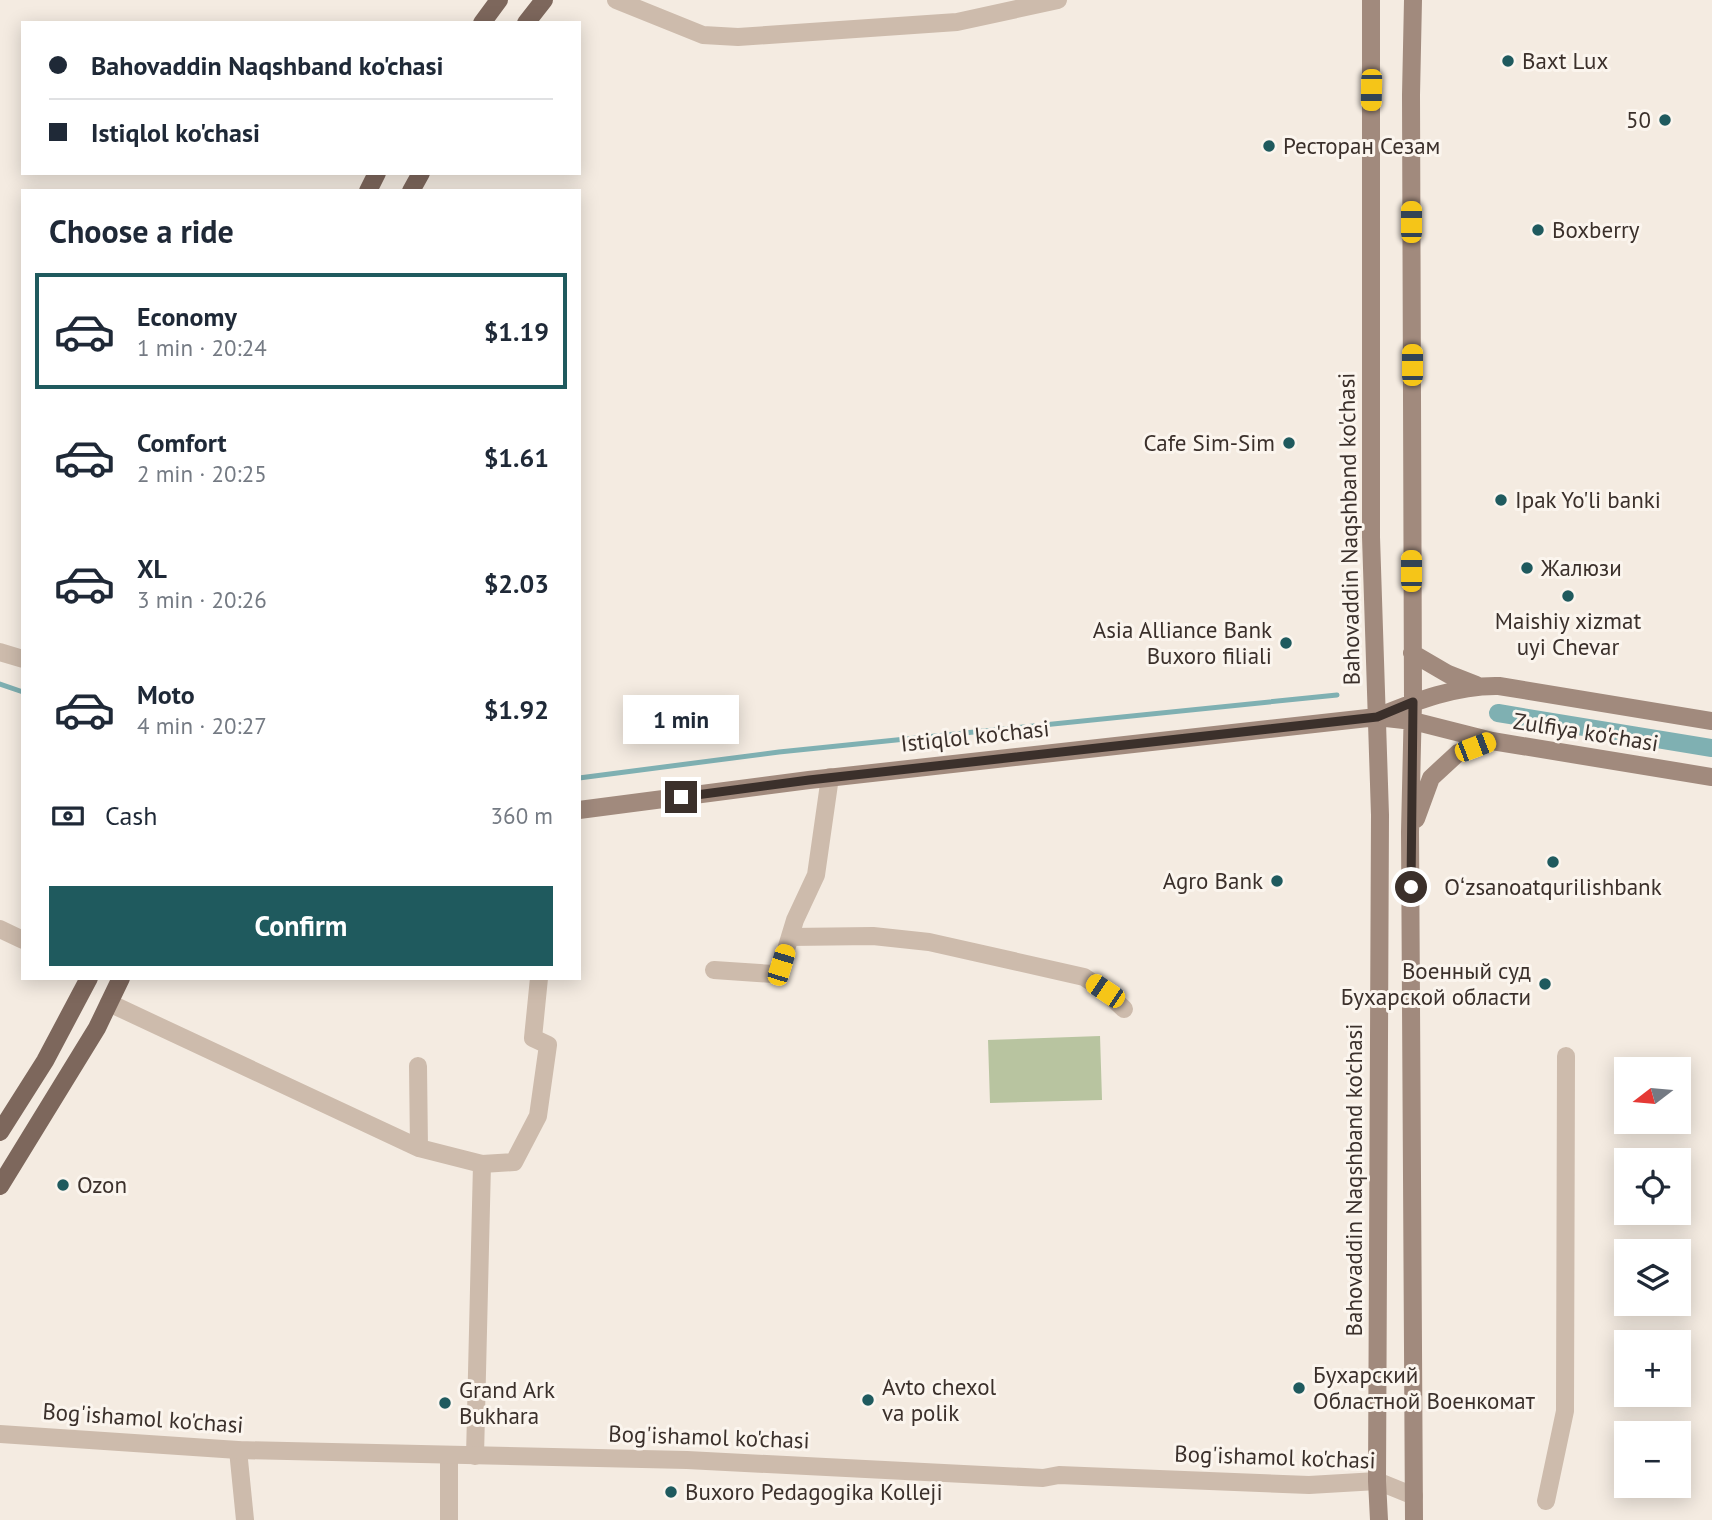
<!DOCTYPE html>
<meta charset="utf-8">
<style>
:root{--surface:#fff;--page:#f2f2f3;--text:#1f2937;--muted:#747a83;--line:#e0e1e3;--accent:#1f5a5e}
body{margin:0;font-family:"PT Sans",sans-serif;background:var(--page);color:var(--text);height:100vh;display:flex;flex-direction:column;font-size:26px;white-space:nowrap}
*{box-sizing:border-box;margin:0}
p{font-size:23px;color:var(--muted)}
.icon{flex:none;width:38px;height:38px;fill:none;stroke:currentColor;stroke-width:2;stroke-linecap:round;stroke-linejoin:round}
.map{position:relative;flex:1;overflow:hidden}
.sheet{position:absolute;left:21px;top:189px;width:560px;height:791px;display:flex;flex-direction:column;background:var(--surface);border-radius:0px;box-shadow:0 4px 18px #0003}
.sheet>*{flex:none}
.guide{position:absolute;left:21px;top:21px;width:560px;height:154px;border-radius:0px;box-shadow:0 4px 18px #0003;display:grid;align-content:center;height:154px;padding:0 28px;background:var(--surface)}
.needle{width:46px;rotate:254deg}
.tools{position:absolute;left:1614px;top:1057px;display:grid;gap:14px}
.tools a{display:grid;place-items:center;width:77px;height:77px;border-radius:0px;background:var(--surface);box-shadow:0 4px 18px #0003;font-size:35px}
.end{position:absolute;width:32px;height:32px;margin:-16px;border:9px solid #3b302b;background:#fff;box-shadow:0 0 0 4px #fff}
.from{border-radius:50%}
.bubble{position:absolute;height:49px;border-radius:0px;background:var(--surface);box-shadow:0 4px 18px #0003;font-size:23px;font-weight:700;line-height:49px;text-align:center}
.car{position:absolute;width:21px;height:42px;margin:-21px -10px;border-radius:9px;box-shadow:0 0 5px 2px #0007;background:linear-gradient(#f5c518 24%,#345 0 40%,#f5c518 0 76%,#345 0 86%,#f5c518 0)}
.guide b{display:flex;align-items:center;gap:24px;height:66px;font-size:26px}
.guide b+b{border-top:2px solid var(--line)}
.guide i{width:18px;height:18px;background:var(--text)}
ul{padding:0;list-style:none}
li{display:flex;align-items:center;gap:21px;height:116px;margin:0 14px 10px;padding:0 14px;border:4px solid transparent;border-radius:0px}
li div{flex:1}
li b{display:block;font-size:26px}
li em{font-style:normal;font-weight:700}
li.selected{border-color:var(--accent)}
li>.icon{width:63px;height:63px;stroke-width:1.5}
h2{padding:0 28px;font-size:32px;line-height:84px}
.pay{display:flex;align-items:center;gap:18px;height:77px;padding:0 28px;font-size:26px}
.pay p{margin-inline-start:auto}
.cta{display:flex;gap:14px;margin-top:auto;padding:14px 28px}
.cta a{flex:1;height:80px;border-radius:0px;background:var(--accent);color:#fff;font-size:28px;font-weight:700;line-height:80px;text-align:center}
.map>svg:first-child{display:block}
.green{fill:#b8c4a0}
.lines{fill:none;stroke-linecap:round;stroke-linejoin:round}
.stream{stroke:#7fb0b2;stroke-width:5}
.canal{stroke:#7fb0b2;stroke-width:18}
.minor{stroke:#cdbbac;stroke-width:18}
.tertiary{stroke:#cdbbac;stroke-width:18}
.secondary{stroke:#a18a7d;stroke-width:18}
.primary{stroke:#7d675c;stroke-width:18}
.route{stroke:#3b302b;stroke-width:9}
.poi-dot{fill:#1f5a5e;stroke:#fbf5ee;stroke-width:2.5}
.labels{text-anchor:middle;stroke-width:6;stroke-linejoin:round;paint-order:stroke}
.poi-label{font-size:23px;fill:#3b302b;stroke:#fbf5ee;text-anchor:start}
.street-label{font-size:23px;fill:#3b302b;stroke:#fbf5ee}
</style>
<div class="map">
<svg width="1712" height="1520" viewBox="0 0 1712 1520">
<rect width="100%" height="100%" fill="#f4ebe1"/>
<!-- green -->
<path class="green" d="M1100 1036 1102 1100 990 1103 988 1040Z"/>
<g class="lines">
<!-- stream -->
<path class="stream" d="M0 684 23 692
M579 778 779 752 1337 695"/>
<!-- canal -->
<path class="canal" d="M1498 713 1712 748"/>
<!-- minor -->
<path class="minor" d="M616 0 703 35 738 37 957 22 1058 0
M0 652 23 659
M0 929 23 940
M790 937 873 936 929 942 1084 977 1105 991 1124 1009
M714 970 773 974 781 966 795 920 816 875 830 777
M109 1003 419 1148
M418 1066 419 1148 482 1164 475 1456
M482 1164 514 1162 538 1116 548 1045 533 1038 539 978
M238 1450 245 1520
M1546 1501 1565 1411 1566 1056
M449 1520V1455"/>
<!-- tertiary -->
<path class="tertiary" d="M0 1434 238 1450 687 1460 1043 1478 1059 1475 1309 1485 1377 1481 1414 1496"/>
<!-- secondary -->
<path class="secondary" d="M1371 0V537L1380 815 1377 1481 1379 1520
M1413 0 1411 95 1413 702 1410 832 1414 1520
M1412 653 1448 674 1476 685
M1377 717C1416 701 1457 685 1499 686L1712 721
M579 810 809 780 1377 717 1413 721 1492 741 1712 777
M1416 819 1431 778 1458 753 1491 741"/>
<!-- primary -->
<path class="primary" d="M482 23 499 0
M526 23 544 0
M368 191 377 173
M411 191 421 173
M0 1132 45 1061 89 978
M0 1186 97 1028 121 978"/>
</g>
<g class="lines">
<!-- route -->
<path class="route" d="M681 797 809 780 1377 717 1413 702 1411 887"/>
</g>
<!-- markers -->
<g class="poi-dot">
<circle cx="1508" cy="61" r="7"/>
<circle cx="1665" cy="120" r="7"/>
<circle cx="1269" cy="146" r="7"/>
<circle cx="1538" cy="230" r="7"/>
<circle cx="1289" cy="443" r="7"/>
<circle cx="1501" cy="500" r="7"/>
<circle cx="1527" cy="568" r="7"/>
<circle cx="1568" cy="596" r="7"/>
<circle cx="1286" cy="643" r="7"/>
<circle cx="1553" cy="862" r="7"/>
<circle cx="1277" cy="881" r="7"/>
<circle cx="1545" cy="984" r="7"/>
<circle cx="63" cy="1185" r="7"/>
<circle cx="1299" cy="1388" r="7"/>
<circle cx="868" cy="1400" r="7"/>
<circle cx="445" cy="1403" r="7"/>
<circle cx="671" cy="1492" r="7"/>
</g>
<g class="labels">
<!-- poi labels -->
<g class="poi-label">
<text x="1522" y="69">Baxt Lux</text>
<text x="1651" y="128" text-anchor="end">50</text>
<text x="1283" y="154">Ресторан Сезам</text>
<text x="1552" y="238">Boxberry</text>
<text x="1275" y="451" text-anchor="end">Cafe Sim-Sim</text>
<text x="1515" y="508">Ipak Yo'li banki</text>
<text x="1541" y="576">Жалюзи</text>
<text x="1568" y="629" text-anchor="middle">Maishiy xizmat<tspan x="1568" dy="26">uyi Chevar</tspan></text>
<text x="1272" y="638" text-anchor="end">Asia Alliance Bank<tspan x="1272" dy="26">Buxoro filiali</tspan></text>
<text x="1263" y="889" text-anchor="end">Agro Bank</text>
<text x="1553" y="895" text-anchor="middle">Oʻzsanoatqurilishbank</text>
<text x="1531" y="979" text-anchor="end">Военный суд<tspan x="1531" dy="26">Бухарской области</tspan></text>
<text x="77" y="1193">Ozon</text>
<text x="1313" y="1383">Бухарский<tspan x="1313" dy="26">Областной Военкомат</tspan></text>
<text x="882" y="1395">Avto chexol<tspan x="882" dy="26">va polik</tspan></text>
<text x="459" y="1398">Grand Ark<tspan x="459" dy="26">Bukhara</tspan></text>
<text x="685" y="1500">Buxoro Pedagogika Kolleji</text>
</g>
<!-- street labels -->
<g class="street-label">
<text transform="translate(1349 529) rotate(-91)" y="8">Bahovaddin Naqshband ko'chasi</text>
<text transform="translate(1586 732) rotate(9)" y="8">Zulfiya ko'chasi</text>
<text transform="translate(975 736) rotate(-6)" y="8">Istiqlol ko'chasi</text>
<text transform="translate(1354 1180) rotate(-90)" y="8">Bahovaddin Naqshband ko'chasi</text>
<text transform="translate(143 1418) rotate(4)" y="8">Bog'ishamol ko'chasi</text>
<text transform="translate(709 1437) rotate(2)" y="8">Bog'ishamol ko'chasi</text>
<text transform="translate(1275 1457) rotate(2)" y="8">Bog'ishamol ko'chasi</text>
</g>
</g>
</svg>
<div class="tools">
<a><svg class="needle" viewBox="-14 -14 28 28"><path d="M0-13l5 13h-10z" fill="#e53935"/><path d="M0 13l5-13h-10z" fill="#747a83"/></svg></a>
<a><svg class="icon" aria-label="locate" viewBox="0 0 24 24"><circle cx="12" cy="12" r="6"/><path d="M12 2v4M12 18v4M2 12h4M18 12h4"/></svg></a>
<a><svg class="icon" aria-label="layers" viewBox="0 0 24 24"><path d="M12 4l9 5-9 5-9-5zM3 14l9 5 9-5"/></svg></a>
<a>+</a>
<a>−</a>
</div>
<i class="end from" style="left:1411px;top:887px"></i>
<i class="end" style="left:681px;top:797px"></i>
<div class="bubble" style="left:623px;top:695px;width:116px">1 min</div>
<i class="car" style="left:1371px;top:90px;rotate:181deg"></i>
<i class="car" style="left:1411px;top:222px;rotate:0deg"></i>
<i class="car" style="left:1412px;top:365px;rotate:0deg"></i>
<i class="car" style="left:1411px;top:571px;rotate:0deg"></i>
<i class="car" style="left:1475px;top:747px;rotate:69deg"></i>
<i class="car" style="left:781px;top:965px;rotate:17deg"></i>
<i class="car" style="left:1105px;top:991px;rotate:304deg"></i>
<div class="guide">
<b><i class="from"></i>Bahovaddin Naqshband ko'chasi</b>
<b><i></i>Istiqlol ko'chasi</b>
</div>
<section class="sheet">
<h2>Choose a ride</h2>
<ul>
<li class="selected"><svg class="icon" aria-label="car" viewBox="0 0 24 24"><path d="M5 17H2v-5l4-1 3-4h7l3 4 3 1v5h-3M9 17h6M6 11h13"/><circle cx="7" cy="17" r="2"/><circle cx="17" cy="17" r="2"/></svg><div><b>Economy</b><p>1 min · 20:24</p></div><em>$1.19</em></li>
<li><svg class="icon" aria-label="car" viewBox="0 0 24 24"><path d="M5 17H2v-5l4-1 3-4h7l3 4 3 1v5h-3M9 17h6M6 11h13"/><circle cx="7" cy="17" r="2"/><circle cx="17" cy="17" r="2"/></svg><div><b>Comfort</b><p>2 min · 20:25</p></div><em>$1.61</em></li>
<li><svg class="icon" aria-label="car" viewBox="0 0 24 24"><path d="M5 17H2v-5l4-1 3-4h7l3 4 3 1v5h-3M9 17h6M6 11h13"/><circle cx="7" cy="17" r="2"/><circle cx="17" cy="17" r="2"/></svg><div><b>XL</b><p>3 min · 20:26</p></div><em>$2.03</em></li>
<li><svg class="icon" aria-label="car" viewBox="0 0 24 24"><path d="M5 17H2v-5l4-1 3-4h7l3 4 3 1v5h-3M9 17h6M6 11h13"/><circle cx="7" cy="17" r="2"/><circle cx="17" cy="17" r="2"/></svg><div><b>Moto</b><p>4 min · 20:27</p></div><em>$1.92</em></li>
</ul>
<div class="pay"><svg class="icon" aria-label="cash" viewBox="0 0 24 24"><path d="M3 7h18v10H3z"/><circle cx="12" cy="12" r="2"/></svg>Cash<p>360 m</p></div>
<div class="cta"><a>Confirm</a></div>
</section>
</div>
